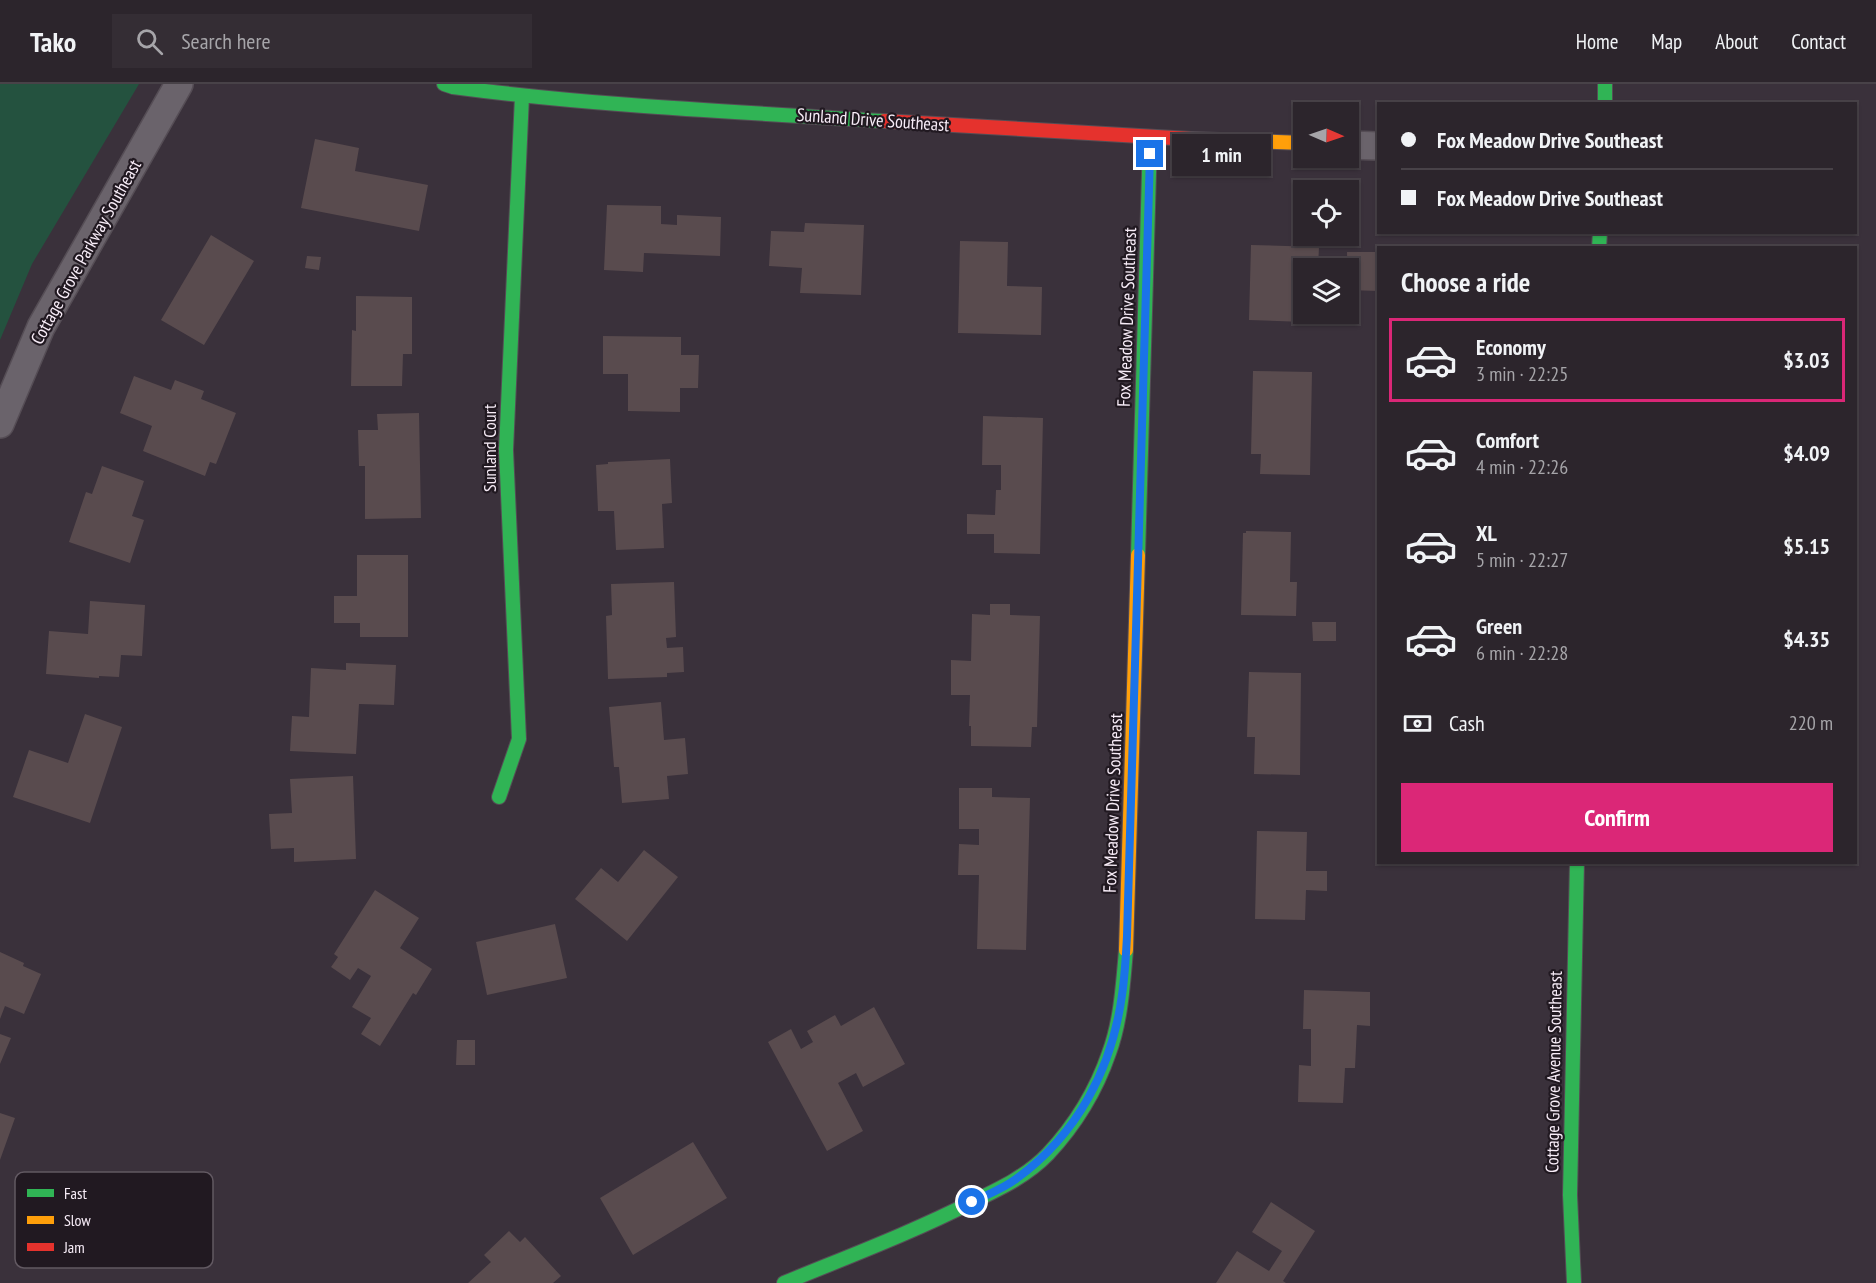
<!DOCTYPE html>
<meta charset="utf-8">
<style>
:root{--surface:#2c252c;--page:#342d34;--text:#f1f3f6;--muted:#a6a5a9;--line:#484248;--accent:#db2777}
body{margin:0;font-family:"PT Sans Narrow",sans-serif;background:var(--page);color:var(--text);height:100vh;display:flex;flex-direction:column;font-size:22px;white-space:nowrap}
*{box-sizing:border-box;margin:0}
p{font-size:20px;color:var(--muted)}
.icon{flex:none;width:33px;height:33px;fill:none;stroke:currentColor;stroke-width:2;stroke-linecap:round;stroke-linejoin:round}
.map{position:relative;flex:1;overflow:hidden}
.drawer{position:absolute;left:1377px;top:162px;width:480px;height:618px;display:flex;flex-direction:column;background:var(--surface);border-radius:0px;box-shadow:0 2px 4px #0004,0 0 0 2px var(--line)}
.drawer>*{flex:none}
.top-card{position:absolute;left:1377px;top:18px;width:480px;height:132px;border-radius:0px;box-shadow:0 2px 4px #0004,0 0 0 2px var(--line);display:grid;align-content:center;height:132px;padding:0 24px;background:var(--surface)}
.needle{width:39px;rotate:92deg}
.buttons{position:absolute;left:1293px;top:18px;display:grid;gap:12px}
.buttons a{display:grid;place-items:center;width:66px;height:66px;border-radius:0px;background:var(--surface);box-shadow:0 2px 4px #0004,0 0 0 2px var(--line);font-size:30px}
.end{position:absolute;width:27px;height:27px;margin:-14px;border:8px solid #1a73e8;background:#fff;box-shadow:0 0 0 3px #fff}
.from{border-radius:50%}
.bubble{position:absolute;height:42px;border-radius:0px;background:var(--surface);box-shadow:0 2px 4px #0004,0 0 0 2px var(--line);font-size:20px;font-weight:700;line-height:42px;text-align:center}
.top-card b{display:flex;align-items:center;gap:21px;height:57px;font-size:22px}
.top-card b+b{border-top:2px solid var(--line)}
.top-card i{width:15px;height:15px;background:var(--text)}
ul{padding:0;list-style:none}
li{display:flex;align-items:center;gap:18px;height:84px;margin:0 12px 9px;padding:0 12px;border:3px solid transparent;border-radius:0px}
li div{flex:1}
li b{display:block;font-size:22px}
li em{font-style:normal;font-weight:700}
li.current{border-color:var(--accent)}
li>.icon{width:54px;height:54px;stroke-width:1.5}
h2{padding:0 24px;font-size:27px;line-height:72px}
.pay{display:flex;align-items:center;gap:15px;height:66px;padding:0 24px;font-size:22px}
.pay p{margin-inline-start:auto}
.button{display:flex;gap:12px;margin-top:auto;padding:12px 24px}
.button a{flex:1;height:69px;border-radius:0px;background:var(--accent);color:#fff;font-size:24px;font-weight:700;line-height:69px;text-align:center}
header{display:flex;align-items:center;gap:36px;box-sizing:border-box;height:84px;padding:0 30px;background:var(--surface);border-bottom:2px solid var(--line)}
header strong{font-size:28px}
nav{display:flex;gap:33px;margin-inline-start:auto;font-size:21px}
.search{width:420px;height:54px;background:var(--page);display:flex;align-items:center;gap:15px;box-sizing:border-box;padding:0 21px;border-radius:0px;color:var(--muted);font-size:22px}
.map>svg:first-child{display:block}
.green{fill:#24523f}
.building{fill:#594b4e}
.lines{fill:none;stroke-linecap:round;stroke-linejoin:round}
.street-casing{stroke:#554d55;stroke-width:30}
.fast-casing{stroke:#554d55;stroke-width:16}
.slow-casing{stroke:#554d55;stroke-width:16}
.jam-casing{stroke:#554d55;stroke-width:16}
.street{stroke:#6a636b;stroke-width:27}
.fast{stroke:#30b455;stroke-width:14}
.slow{stroke:#ff9f0a;stroke-width:14}
.jam{stroke:#e5322d;stroke-width:14}
.route{stroke:#1a73e8;stroke-width:8}
.labels{text-anchor:middle;stroke-width:4.5;stroke-linejoin:round;paint-order:stroke}
.street-label{font-size:18px;fill:#f8edf8;stroke:#211921}
.key{fill:#211921;stroke:#625962;stroke-width:1.5}
.key-label{font-size:16px;fill:#f8edf8}
</style>
<header>
<strong>Tako</strong>
<div class="search"><svg class="icon" aria-label="search" viewBox="0 0 24 24"><circle cx="10" cy="10" r="6"/><path d="M15 15l6 6"/></svg>Search here</div>
<nav><a>Home</a><a>Map</a><a>About</a><a>Contact</a></nav>
</header>
<div class="map">
<svg width="1876" height="1199" viewBox="0 0 1876 1199">
<rect width="100%" height="100%" fill="#3a313b"/>
<!-- green -->
<path class="green" d="M0 0H139L32 180 0 256Z"/>
<!-- building -->
<path class="building" d="M315 55 359 64 355 87 428 101 419 147 301 124Z
M607 121 661 122V140L677 141V131L721 133 720 172 644 169 643 188 604 186Z
M805 139 864 141 861 211 800 209 802 184 769 182 771 147 804 148Z
M211 151 254 177 204 261 161 236Z
M960 157 1008 158 1007 202 1042 203 1041 251 958 249Z
M1251 161 1319 163 1318 184H1304V230H1306L1305 238 1249 236Z
M1347 168H1378V207L1348 206Z
M307 172 321 173 319 186 305 184Z
M356 212 412 213V270H403L402 302H351L352 246 356 247Z
M603 252 681 253V271H699L698 304H680V328L628 327V290H603Z
M1253 287 1312 288 1310 391 1260 390 1261 370H1251Z
M134 292 171 306 175 296 204 307 201 315 236 329 216 380 210 378 205 392 143 367 152 342 120 329Z
M419 329 421 434 365 435V382H359L358 346H378L377 330Z
M983 332 1043 334 1040 470 994 469V450H967V430L995 431 996 406H1001V381H982Z
M670 375 672 419 662 420 664 464 616 466 614 427H598L596 381 608 380V378Z
M102 382 144 397 132 432 144 436 130 479 69 458 86 408 92 410Z
M1246 447 1291 448 1290 498H1297L1296 532 1241 531 1243 449H1246Z
M357 471H408V553H360V539H334V512H357Z
M674 498 676 553 666 554 667 564 683 563 684 588 667 589V593L608 595 606 532 612 531 611 500Z
M90 517 145 521 142 572 121 571 119 593 99 592V594L46 590 49 547 88 550Z
M990 520H1010V531L1040 532 1037 643H1032L1031 663 971 662V642H969L970 611H951V576L971 577 972 530 990 531Z
M1312 538H1336V557H1313Z
M346 579 396 581 394 621 359 620 356 670 290 667 292 632 309 633 311 584 346 586Z
M1249 588 1301 589 1300 691 1254 690 1255 653H1247Z
M661 618 664 656 685 654 688 690 667 692 669 715 622 719 619 683H614L609 623Z
M85 630 122 643 90 739 13 713 29 666 68 679Z
M353 692 356 775 294 778V764L271 765 269 730 292 729 290 695Z
M959 704H992V713L1030 714 1026 866 977 865 979 791H958L959 760 979 761V745H959Z
M1257 747 1307 748 1306 787H1327V807L1306 806 1305 836 1255 835Z
M644 766 678 793 627 857 575 815 601 784 618 798Z
M375 806 419 834 400 864 432 885 416 911 413 909 380 962 361 950 371 934 352 923 371 892 358 884 350 896 331 883 338 873 334 870Z
M555 840 567 894 487 911 476 858Z
M0 868 24 879 23 882 41 890 24 930 5 922 0 935Z
M1304 906 1370 908V942L1357 941 1355 984H1345L1343 1019 1298 1018 1299 981 1311 982V945H1303Z
M874 923 905 980 863 1003 856 989 838 999 863 1047 827 1067 768 958 791 945 801 965 813 958 807 947 835 931 841 942Z
M0 950 11 954 0 980Z
M457 956H475V981H456Z
M0 1029 15 1034 0 1076Z
M693 1058 727 1114 633 1171 600 1114Z
M1271 1118 1315 1147 1283 1197 1286 1199H1216L1237 1167 1269 1187 1282 1167 1252 1148Z
M509 1147 520 1158 525 1153 561 1192 553 1199H468L491 1178 484 1171Z"/>
<g class="lines">
<!-- street casing -->
<g class="street-casing">
<path id="street" d="M1348 61 1378 62
M0 340 41 243 179 0"/>
</g>
<!-- fast casing -->
<g class="fast-casing">
<path id="fast" d="M444 0 453 3C596 22 740 28 884 37
M1605 0V20
M1599 164 1600 148
M1138 471 1150 54
M499 713 519 655 506 366 522 12
M784 1199C847 1173 911 1149 972 1118 999 1105 1027 1092 1048 1070 1076 1040 1096 1007 1109 969 1121 937 1123 900 1126 866
M1574 1199 1570 1111 1577 778"/>
</g>
<!-- slow casing -->
<g class="slow-casing">
<path id="slow" d="M1191 55 1304 59
M1126 866 1138 471"/>
</g>
<!-- jam casing -->
<g class="jam-casing">
<path id="jam" d="M884 37 1191 55"/>
</g>
<!-- street -->
<use href="#street" class="street"/>
<!-- fast -->
<use href="#fast" class="fast"/>
<!-- slow -->
<use href="#slow" class="slow"/>
<!-- jam -->
<use href="#jam" class="jam"/>
</g>
<g class="lines">
<!-- route -->
<path class="route" d="M972 1118C986 1111 1003 1105 1016 1095 1077 1051 1112 985 1122 911 1125 891 1126 871 1127 852L1150 70"/>
</g>
<g class="labels">
<!-- street labels -->
<g class="street-label">
<text transform="translate(873 36) rotate(4)" y="6">Sunland Drive Southeast</text>
<text transform="translate(86 168) rotate(-61)" y="6">Cottage Grove Parkway Southeast</text>
<text transform="translate(1127 233) rotate(-88)" y="6">Fox Meadow Drive Southeast</text>
<text transform="translate(490 364) rotate(-90)" y="6">Sunland Court</text>
<text transform="translate(1113 719) rotate(-88)" y="6">Fox Meadow Drive Southeast</text>
<text transform="translate(1554 988) rotate(-89)" y="6">Cottage Grove Avenue Southeast</text>
</g>
</g>
<!-- legend -->
<rect x="15" y="1088" width="198" height="96" rx="9" class="key"/>
<rect x="27" y="1105" width="27" height="8" fill="#30b455"/>
<rect x="27" y="1132" width="27" height="8" fill="#ff9f0a"/>
<rect x="27" y="1159" width="27" height="8" fill="#e5322d"/>
<g class="key-label">
<text x="64" y="1115">Fast</text>
<text x="64" y="1142">Slow</text>
<text x="64" y="1169">Jam</text>
</g>
</svg>
<div class="buttons">
<a><svg class="needle" viewBox="-14 -14 28 28"><path d="M0-13l5 13h-10z" fill="#e53935"/><path d="M0 13l5-13h-10z" fill="#a6a5a9"/></svg></a>
<a><svg class="icon" aria-label="locate" viewBox="0 0 24 24"><circle cx="12" cy="12" r="6"/><path d="M12 2v4M12 18v4M2 12h4M18 12h4"/></svg></a>
<a><svg class="icon" aria-label="layers" viewBox="0 0 24 24"><path d="M12 4l9 5-9 5-9-5zM3 14l9 5 9-5"/></svg></a>
</div>
<i class="end from" style="left:972px;top:1118px"></i>
<i class="end" style="left:1150px;top:70px"></i>
<div class="bubble" style="left:1172px;top:50px;width:99px">1 min</div>
<div class="top-card">
<b><i class="from"></i>Fox Meadow Drive Southeast</b>
<b><i></i>Fox Meadow Drive Southeast</b>
</div>
<section class="drawer">
<h2>Choose a ride</h2>
<ul>
<li class="current"><svg class="icon" aria-label="car" viewBox="0 0 24 24"><path d="M5 17H2v-5l4-1 3-4h7l3 4 3 1v5h-3M9 17h6M6 11h13"/><circle cx="7" cy="17" r="2"/><circle cx="17" cy="17" r="2"/></svg><div><b>Economy</b><p>3 min · 22:25</p></div><em>$3.03</em></li>
<li><svg class="icon" aria-label="car" viewBox="0 0 24 24"><path d="M5 17H2v-5l4-1 3-4h7l3 4 3 1v5h-3M9 17h6M6 11h13"/><circle cx="7" cy="17" r="2"/><circle cx="17" cy="17" r="2"/></svg><div><b>Comfort</b><p>4 min · 22:26</p></div><em>$4.09</em></li>
<li><svg class="icon" aria-label="car" viewBox="0 0 24 24"><path d="M5 17H2v-5l4-1 3-4h7l3 4 3 1v5h-3M9 17h6M6 11h13"/><circle cx="7" cy="17" r="2"/><circle cx="17" cy="17" r="2"/></svg><div><b>XL</b><p>5 min · 22:27</p></div><em>$5.15</em></li>
<li><svg class="icon" aria-label="car" viewBox="0 0 24 24"><path d="M5 17H2v-5l4-1 3-4h7l3 4 3 1v5h-3M9 17h6M6 11h13"/><circle cx="7" cy="17" r="2"/><circle cx="17" cy="17" r="2"/></svg><div><b>Green</b><p>6 min · 22:28</p></div><em>$4.35</em></li>
</ul>
<div class="pay"><svg class="icon" aria-label="cash" viewBox="0 0 24 24"><path d="M3 7h18v10H3z"/><circle cx="12" cy="12" r="2"/></svg>Cash<p>220 m</p></div>
<div class="button"><a>Confirm</a></div>
</section>
</div>
